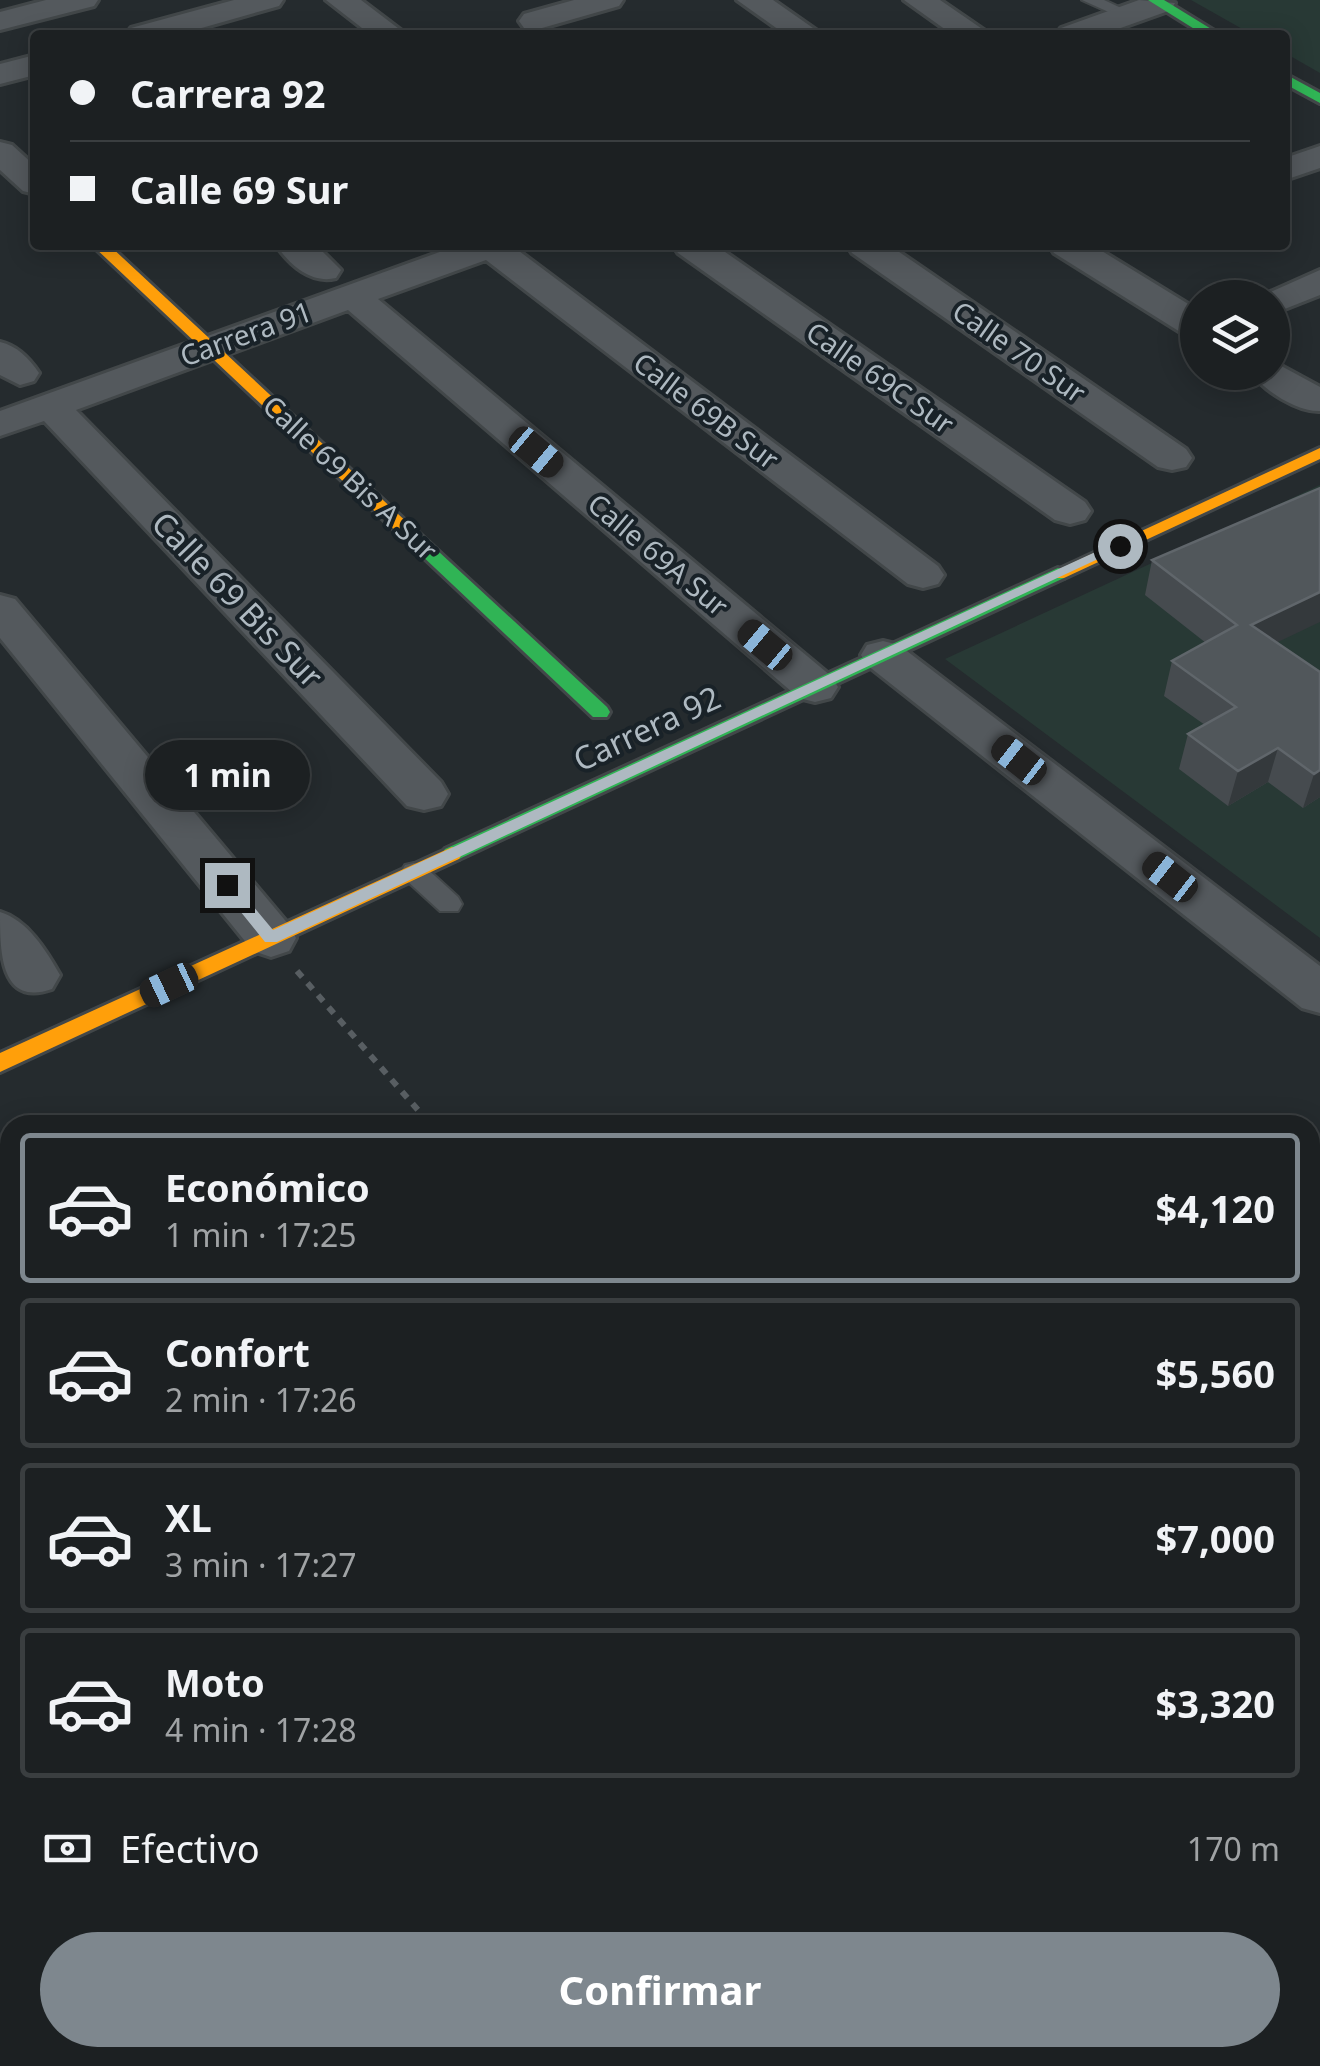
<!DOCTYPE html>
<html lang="es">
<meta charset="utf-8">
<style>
:root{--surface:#1c2022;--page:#292d2f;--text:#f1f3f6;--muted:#a0a3a5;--line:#3a3e40;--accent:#7e878e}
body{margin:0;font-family:"Noto Sans",sans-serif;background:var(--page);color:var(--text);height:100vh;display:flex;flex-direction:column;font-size:38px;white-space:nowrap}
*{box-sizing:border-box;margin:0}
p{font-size:32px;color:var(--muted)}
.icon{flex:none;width:55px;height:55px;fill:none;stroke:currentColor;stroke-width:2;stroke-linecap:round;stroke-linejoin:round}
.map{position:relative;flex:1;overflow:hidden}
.panel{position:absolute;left:0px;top:1115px;width:1320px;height:952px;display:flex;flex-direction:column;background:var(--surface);border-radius:30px 30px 0 0;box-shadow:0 5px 25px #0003,0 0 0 2px var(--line)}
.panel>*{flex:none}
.guide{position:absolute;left:30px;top:30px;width:1260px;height:220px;border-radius:10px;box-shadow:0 5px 25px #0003,0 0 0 2px var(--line);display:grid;align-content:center;height:220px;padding:0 40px;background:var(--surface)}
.buttons{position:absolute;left:1180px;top:280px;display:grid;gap:20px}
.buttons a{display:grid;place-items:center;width:110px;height:110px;border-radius:50%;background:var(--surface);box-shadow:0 5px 25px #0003,0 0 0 2px var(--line);font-size:50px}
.end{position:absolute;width:45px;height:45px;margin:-22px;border:12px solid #aeb9c1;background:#111;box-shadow:0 0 0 5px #111}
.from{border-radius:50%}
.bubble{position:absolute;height:70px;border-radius:35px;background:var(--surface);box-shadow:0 5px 25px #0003,0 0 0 2px var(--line);font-size:32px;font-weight:700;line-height:70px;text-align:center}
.car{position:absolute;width:30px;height:60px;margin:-30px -15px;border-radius:12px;box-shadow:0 0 8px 2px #0007;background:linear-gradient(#222 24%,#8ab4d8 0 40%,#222 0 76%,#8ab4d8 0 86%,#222 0)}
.guide b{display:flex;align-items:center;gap:35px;height:95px;font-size:38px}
.guide b+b{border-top:2px solid var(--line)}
.guide i{width:25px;height:25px;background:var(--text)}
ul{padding:18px 0 0;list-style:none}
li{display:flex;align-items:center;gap:30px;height:150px;margin:0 20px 15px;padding:0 20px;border:5px solid var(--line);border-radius:10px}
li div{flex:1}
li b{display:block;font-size:38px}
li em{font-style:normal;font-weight:700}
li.active{border-color:var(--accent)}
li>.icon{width:90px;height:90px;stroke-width:1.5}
.pay{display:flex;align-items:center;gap:25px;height:110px;padding:0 40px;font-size:38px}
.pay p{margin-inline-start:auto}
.primary-button{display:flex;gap:20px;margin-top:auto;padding:20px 40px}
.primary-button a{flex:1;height:115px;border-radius:60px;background:var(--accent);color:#fff;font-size:40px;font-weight:700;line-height:115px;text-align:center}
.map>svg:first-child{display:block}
.green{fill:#283935}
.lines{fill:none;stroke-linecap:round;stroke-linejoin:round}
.lane-casing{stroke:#424749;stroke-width:4}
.street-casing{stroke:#424749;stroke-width:6}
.fast-casing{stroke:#424749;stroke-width:6}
.slow-casing{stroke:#424749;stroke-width:6}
.path-far1{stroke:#585e62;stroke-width:6;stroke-dasharray:8 8;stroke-linecap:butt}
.path{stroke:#585e62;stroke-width:8;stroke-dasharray:10 10;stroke-linecap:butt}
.lane{fill:#54595d;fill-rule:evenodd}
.street{fill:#54595d;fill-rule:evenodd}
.fast{fill:#30b455;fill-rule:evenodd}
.slow{fill:#ff9f0a;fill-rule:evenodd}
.wall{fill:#464b4f}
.shaded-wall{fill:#34393c}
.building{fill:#51575b;stroke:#60666b;stroke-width:2.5}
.route{fill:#aeb9c1}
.labels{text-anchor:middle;stroke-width:8;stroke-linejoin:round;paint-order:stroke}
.far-street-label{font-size:28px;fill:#aeb9c1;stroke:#192228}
.street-label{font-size:32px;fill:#aeb9c1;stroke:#192228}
</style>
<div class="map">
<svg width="1320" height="2066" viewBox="0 0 1320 2066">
<rect width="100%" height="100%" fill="#252b2e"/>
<!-- green -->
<path class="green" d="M1191 0H1320V73L1285 53V35H1253Z
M1320 485V938L945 659Z"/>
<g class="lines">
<!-- lane casing -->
<g class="lane-casing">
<path id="lane" d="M1082 0H1104L1136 15 1122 18Z
M414 863 423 865 458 897 462 904 458 911H440L405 879 401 872 405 865Z
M1310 1242 1320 1246V1277L1310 1273Z
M456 2058H503L500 2066H453Z"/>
</g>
<!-- street casing -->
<g class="street-casing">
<path id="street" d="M46 0H98L94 6 0 30V12Z
M234 0H283L279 6 177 35H126L131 28Z
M326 0H361L407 35H371Z
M574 0H623L619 6 535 30 524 28 519 21 524 14Z
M737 0H773L823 35H786Z
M904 0H940L991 35H953Z
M1139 0 1175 3 1171 10 1101 35H1056L1061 28Z
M35 55V75L0 84V64Z
M0 142 12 145 35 166V194L23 191 0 170Z
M1320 146V168L1285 180V158Z
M276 245H316L341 270 336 278C311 284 290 265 276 245Z
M459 245H511L938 566 944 575 938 584 923 588 908 584 486 260 378 299 831 676 838 687 831 698 815 702 799 698 348 310 76 410 441 782 448 794 441 806 424 810 407 806 44 421 0 436V411Z
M673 245H715L1085 502 1091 511 1085 520 1070 524 1055 520 678 253Z
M847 245H889L1186 449 1192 458 1186 467 1172 470 1158 467 852 253Z
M1049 245H1092L1198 310V338L1185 335 1054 253Z
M1320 270V295L1272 314V298H1257Z
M0 342C17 346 29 358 39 373L34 381 20 385 0 375Z
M1272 361 1320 387V411C1298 412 1264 391 1251 372H1272Z
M0 595 15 599 289 925 296 938 289 951 271 957 253 951 0 638Z
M883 641 899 645 1320 966V1013L1302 1008 867 665 861 655 867 645Z
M0 912C27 920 46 950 60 975L52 989C0 1007 0 951 0 912Z
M1320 1149V1197L1310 1201V1152Z
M99 2058H182L179 2066H96Z"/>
</g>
<!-- fast casing -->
<g class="fast-casing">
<path id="fast" d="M1148 0H1164L1221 35H1204Z
M1285 74 1320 93V103L1285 84Z
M406 526 412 527 607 707 610 712 607 717H593L400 535V527Z
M1058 568 1064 570V578L459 859H445L442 854 445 849Z"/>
</g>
<!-- slow casing -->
<g class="slow-casing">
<path id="slow" d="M92 245H109L412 527V535H400Z
M1320 448V459L1064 578H1052L1049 574Z
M452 847 462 854 459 859 0 1072V1053Z"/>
</g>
<!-- path-far1 -->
<path class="path-far1" d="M297 971 431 1125"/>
<!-- path -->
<path class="path" d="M1245 2058 1253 2066"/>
<!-- lane -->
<use href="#lane" class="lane"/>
<!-- street -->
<use href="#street" class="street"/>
<!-- fast -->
<use href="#fast" class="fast"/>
<!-- slow -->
<use href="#slow" class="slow"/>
</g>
<!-- wall -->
<path class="wall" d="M1152 560 1320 672V797L1303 808 1268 782 1228 806 1179 769 1188 734 1205 725 1164 696 1172 661 1206 643 1145 595Z"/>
<!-- shaded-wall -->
<path class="shaded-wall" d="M1320 592V622L1242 659 1251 625Z
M1278 748 1268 782 1228 806 1238 771Z
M1320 770V797L1303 808 1314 774Z"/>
<!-- building -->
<path class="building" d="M1320 488V592L1251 625 1320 672V770L1314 774 1278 748 1238 771 1188 734 1236 707 1172 661 1237 625 1152 560Z"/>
<!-- route -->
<path class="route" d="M1115 543 1126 546 277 942H265L219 885 222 881H232L273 930Z"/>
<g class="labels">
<!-- far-street labels -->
<g class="far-street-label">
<text transform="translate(246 334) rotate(-20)" y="10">Carrera 91</text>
<text transform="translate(1019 352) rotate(35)" y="10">Calle 70 Sur</text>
<text transform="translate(880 378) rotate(35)" y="10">Calle 69C Sur</text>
<text transform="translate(706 411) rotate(37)" y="10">Calle 69B Sur</text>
<text transform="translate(350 478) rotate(43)" y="10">Calle 69 Bis A Sur</text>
<text transform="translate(658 555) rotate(40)" y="10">Calle 69A Sur</text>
</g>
<!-- street labels -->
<g class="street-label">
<text transform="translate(237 600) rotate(46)" y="11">Calle 69 Bis Sur</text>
<text transform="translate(647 729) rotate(-25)" y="11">Carrera 92</text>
</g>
</g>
</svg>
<div class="buttons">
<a><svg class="icon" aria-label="layers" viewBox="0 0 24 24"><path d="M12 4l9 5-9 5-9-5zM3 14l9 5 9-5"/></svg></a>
</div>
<i class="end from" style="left:1120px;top:546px"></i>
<i class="end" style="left:227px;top:885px"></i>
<div class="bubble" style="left:145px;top:740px;width:165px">1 min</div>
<i class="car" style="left:536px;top:452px;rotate:130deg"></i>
<i class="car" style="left:765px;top:645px;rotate:310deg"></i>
<i class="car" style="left:1019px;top:760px;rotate:308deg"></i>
<i class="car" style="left:1170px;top:877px;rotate:308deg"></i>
<i class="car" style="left:169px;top:985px;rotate:245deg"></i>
<div class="guide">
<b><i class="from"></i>Carrera 92</b>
<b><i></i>Calle 69 Sur</b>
</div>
<section class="panel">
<ul>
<li class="active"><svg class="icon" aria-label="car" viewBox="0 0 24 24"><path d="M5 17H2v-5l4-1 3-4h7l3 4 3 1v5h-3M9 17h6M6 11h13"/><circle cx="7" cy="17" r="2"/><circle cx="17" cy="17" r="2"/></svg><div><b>Económico</b><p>1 min · 17:25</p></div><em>$4,120</em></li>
<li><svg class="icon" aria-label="car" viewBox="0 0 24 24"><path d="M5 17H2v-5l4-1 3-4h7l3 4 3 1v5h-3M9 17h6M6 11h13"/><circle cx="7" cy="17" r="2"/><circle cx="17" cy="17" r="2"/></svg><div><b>Confort</b><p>2 min · 17:26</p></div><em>$5,560</em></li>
<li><svg class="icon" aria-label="car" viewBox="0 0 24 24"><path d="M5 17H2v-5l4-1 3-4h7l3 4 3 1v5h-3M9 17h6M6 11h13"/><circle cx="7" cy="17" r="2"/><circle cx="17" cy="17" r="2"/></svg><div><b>XL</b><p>3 min · 17:27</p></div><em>$7,000</em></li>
<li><svg class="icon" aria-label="car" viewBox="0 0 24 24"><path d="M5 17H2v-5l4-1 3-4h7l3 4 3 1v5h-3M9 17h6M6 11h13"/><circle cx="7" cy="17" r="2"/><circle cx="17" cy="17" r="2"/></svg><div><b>Moto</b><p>4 min · 17:28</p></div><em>$3,320</em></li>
</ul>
<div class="pay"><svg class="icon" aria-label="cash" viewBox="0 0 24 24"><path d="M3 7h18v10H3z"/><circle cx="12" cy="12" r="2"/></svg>Efectivo<p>170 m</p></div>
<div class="primary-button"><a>Confirmar</a></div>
</section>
</div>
